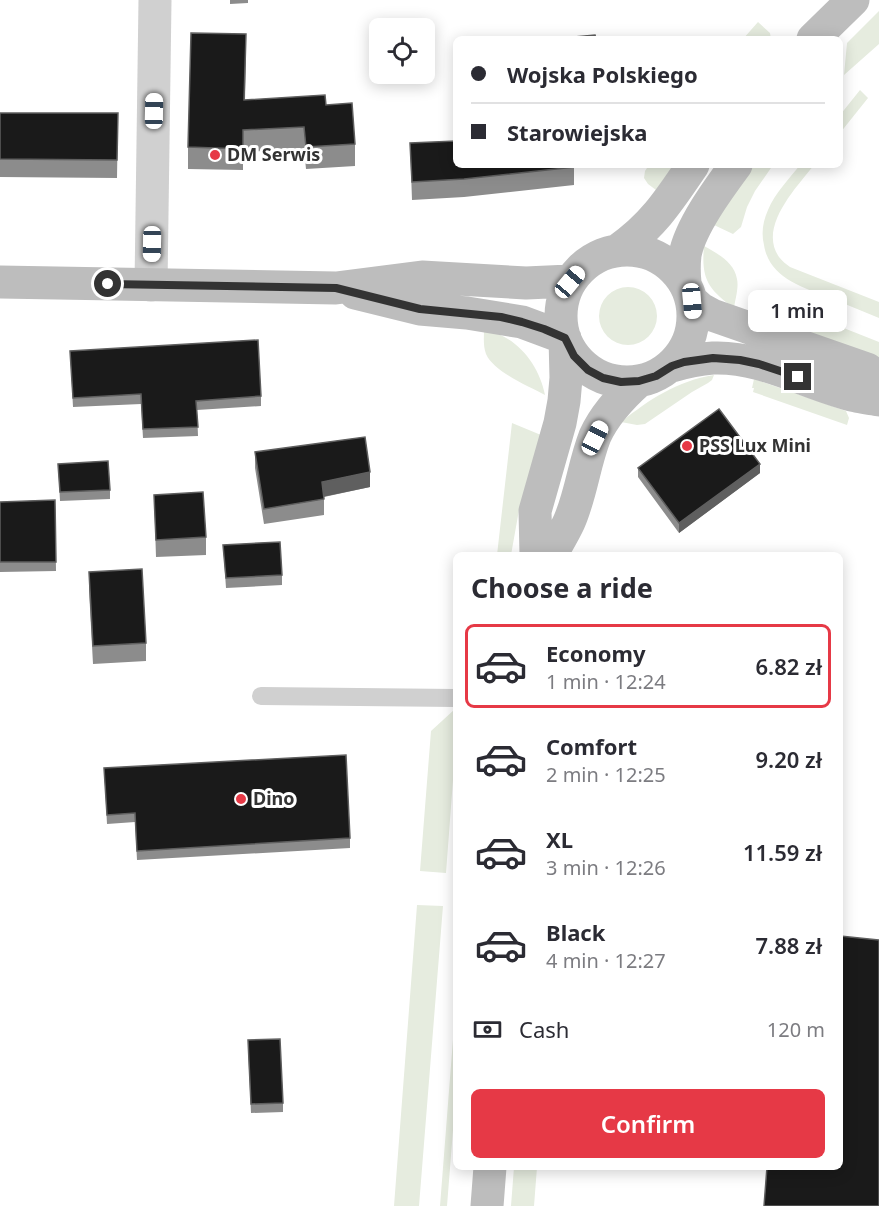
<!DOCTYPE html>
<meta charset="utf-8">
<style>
:root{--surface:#fff;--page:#f7f7f7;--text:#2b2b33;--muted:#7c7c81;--line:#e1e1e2;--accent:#e63946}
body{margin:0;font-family:"Noto Sans",sans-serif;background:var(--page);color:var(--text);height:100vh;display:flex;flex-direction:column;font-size:22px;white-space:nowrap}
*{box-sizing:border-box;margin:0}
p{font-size:20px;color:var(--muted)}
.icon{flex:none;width:33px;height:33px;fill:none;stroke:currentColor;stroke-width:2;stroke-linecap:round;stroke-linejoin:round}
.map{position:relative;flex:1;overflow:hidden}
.drawer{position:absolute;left:453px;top:552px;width:390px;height:618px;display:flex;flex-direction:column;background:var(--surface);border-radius:9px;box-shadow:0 3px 15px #0003}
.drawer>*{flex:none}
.banner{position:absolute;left:453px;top:36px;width:390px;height:132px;border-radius:9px;box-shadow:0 3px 15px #0003;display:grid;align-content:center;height:132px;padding:0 18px;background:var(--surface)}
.tools{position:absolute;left:369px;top:18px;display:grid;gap:12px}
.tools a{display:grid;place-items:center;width:66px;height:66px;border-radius:9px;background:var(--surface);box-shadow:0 3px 15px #0003;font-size:30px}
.end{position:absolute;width:27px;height:27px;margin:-14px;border:8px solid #333;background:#fff;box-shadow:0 0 0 3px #fff}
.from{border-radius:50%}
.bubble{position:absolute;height:42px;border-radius:9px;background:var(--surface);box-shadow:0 3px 15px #0003;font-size:20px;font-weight:600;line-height:42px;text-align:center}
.car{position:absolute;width:18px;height:36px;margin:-18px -9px;border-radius:8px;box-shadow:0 0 4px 2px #0007;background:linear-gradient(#fff 24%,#345 0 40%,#fff 0 76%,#345 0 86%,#fff 0)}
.banner b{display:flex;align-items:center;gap:21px;height:57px;font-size:22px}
.banner b+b{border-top:2px solid var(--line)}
.banner i{width:15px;height:15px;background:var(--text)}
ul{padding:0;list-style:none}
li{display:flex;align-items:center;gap:18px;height:84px;margin:0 12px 9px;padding:0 6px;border:3px solid transparent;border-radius:9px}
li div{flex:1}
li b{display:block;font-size:22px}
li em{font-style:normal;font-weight:600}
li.active{border-color:var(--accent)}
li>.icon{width:54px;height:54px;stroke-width:1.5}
h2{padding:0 18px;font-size:27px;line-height:72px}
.pay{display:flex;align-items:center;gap:15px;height:66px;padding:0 18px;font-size:22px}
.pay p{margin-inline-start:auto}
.primary-button{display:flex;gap:12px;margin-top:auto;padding:12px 18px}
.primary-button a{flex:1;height:69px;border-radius:9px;background:var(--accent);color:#fff;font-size:24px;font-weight:600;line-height:69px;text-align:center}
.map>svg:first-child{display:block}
.green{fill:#e6ecdf}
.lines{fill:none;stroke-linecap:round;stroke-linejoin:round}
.lane{stroke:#d0d0d0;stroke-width:18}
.street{stroke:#d0d0d0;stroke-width:33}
.secondary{stroke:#bdbdbd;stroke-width:33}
.wall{fill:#8c8c8c}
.shaded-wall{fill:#5f5f5f}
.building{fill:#1a1a1a;stroke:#5f5f5f;stroke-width:1.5}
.route{stroke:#333;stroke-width:8}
.poi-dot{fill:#e63946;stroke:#fff;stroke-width:2}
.labels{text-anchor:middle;stroke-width:6;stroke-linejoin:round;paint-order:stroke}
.poi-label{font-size:18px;font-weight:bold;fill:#333;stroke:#fff;text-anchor:start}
</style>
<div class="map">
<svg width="879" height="1206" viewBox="0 0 879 1206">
<rect width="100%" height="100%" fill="#fff"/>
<!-- green -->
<path class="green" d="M879 11V44L844 75 847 43Z
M758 22 770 33 771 39H743Z
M860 90 868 98 840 133V115Z
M649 165H674L656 190 648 184 644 178 645 171Z
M754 165H773L755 191 747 207 741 227 733 234 714 225 736 191Z
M800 165H814C796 188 758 227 779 257 782 261 786 264 790 267L879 302V318C862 311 845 304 828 297 801 287 769 277 764 245 761 233 763 221 768 210 775 193 789 179 800 165Z
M704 246C718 254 734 262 737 279 739 288 735 300 734 308 708 289 701 279 704 246Z
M599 316a29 29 0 1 1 58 0a29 29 0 1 1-58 0Z
M778 302 879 342V358L772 320Z
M484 330C516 335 539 364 545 395 528 386 494 372 486 354 483 346 484 338 484 330Z
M714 375 712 380 708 383 692 392 645 424 637 425 621 422C650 399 677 381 714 375Z
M754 379 846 411 849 418 847 425 753 392 754 388H752Z
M512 423 541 435 519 510 511 555H497Z
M455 709H456V740L446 873 420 871 431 731Z
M417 905 443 906 419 1206H394Z
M456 1001V1092L447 1206H440Z
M514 1167H537L534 1206H511Z"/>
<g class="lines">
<!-- lane -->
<path class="lane" d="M261 696 456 698"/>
<!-- street -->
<path class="street" d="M151 285 155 0"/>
<!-- secondary -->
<path class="secondary" d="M813 39 853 0
M561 316a66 66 0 1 1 132 0a66 66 0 1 1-132 0Z
M618 250C653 226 670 199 693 165
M0 282 336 288 422 277 526 283 570 281
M685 283C684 273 684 264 685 255 690 227 719 188 736 165
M355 293 420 309 467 313 522 322 565 338 566 378 564 401 560 423 535 511 536 555
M692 301 701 309 712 315 867 369 879 377
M672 366C685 362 699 359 713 358 763 356 808 385 856 396 863 398 871 398 879 400
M551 555C557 544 564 533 569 522 581 495 584 464 595 436 605 414 621 397 639 381
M487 1206 490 1167"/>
</g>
<!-- wall -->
<path class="wall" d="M230 0H248V3L230 4Z
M246 56 245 100 326 105 355 144V166L306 169 304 149 243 152V170L188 169V147Z
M0 113H118L117 178 0 177Z
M410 143 574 165V185L464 197 412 200Z
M70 351 261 396V406L197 410 198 436 143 438 141 404 73 407Z
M255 452 370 487 324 497V515L264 524 255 468Z
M58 464 110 490V499L60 501Z
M638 468 760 473 679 533 638 477Z
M154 495 206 537V555L156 557Z
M55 500 56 571 0 572V502Z
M223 545 282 575V585L226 588Z
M89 572 146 643V661L93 664 89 590Z
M104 768 350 838V848L137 860 135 822 107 824Z
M248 1049 283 1103V1112L251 1113Z"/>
<!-- shaded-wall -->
<path class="shaded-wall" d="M760 464V473L679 533V523Z
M370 472V487L322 497V482Z"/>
<!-- building -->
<path class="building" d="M191 33 246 34 244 100 325 95 326 105 352 103 355 144 306 147 304 127 243 130V149L188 147Z
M595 35 596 39H552Z
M0 113H118L117 160 0 159Z
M456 141V165H574V167L464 179 412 182 410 143Z
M258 340 261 396 196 401 198 427 143 429 141 394 73 398 70 351Z
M719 409 760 464 679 523 638 468Z
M365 437 370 472 322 482 324 499 264 509 255 452Z
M108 461 110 490 60 492 58 464Z
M203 492 206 537 156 540 154 495Z
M55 500 56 562H0V502Z
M280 542 282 575 226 578 223 545Z
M142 569 146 643 93 646 89 572Z
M346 755 350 838 137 851 135 813 107 815 104 768Z
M840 936 879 940V1206H764L767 1167H840Z
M280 1039 283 1103 251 1104 248 1040Z"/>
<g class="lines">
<!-- route -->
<path class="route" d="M108 284 336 288 420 309 501 317 522 322 544 329 565 338 574 356 588 370 603 378 621 382 639 381 656 376 672 366 684 362 713 358 740 360 759 364 798 377"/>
</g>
<!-- markers -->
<g class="poi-dot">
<circle cx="215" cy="155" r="6"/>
<circle cx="687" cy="446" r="6"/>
<circle cx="241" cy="799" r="6"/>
</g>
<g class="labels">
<!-- poi labels -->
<g class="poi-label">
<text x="227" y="161">DM Serwis</text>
<text x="699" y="452">PSS Lux Mini</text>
<text x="253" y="805">Dino</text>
</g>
</g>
</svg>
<div class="tools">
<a><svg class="icon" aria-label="locate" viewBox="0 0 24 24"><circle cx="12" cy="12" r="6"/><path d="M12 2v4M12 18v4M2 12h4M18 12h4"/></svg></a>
</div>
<i class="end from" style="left:108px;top:284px"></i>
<i class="end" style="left:798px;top:377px"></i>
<div class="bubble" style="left:748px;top:290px;width:99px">1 min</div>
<i class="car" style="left:154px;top:111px;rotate:1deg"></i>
<i class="car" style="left:152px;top:244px;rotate:181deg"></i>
<i class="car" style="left:570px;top:282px;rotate:40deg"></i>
<i class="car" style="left:692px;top:301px;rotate:175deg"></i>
<i class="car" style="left:595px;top:438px;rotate:27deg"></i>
<div class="banner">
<b><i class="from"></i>Wojska Polskiego</b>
<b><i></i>Starowiejska</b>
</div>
<section class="drawer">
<h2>Choose a ride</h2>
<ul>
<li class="active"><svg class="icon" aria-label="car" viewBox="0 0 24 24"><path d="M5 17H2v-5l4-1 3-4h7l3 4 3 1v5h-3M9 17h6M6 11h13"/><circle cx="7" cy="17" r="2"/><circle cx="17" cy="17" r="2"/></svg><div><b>Economy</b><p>1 min · 12:24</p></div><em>6.82 zł</em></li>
<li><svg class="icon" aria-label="car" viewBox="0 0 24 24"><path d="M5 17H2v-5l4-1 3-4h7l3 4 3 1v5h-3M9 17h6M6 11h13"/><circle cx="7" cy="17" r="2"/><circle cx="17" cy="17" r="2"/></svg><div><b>Comfort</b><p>2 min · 12:25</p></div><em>9.20 zł</em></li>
<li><svg class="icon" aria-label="car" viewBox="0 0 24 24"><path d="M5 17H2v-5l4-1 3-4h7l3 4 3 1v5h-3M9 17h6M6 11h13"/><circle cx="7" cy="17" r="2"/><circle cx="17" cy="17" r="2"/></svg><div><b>XL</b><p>3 min · 12:26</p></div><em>11.59 zł</em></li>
<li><svg class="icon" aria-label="car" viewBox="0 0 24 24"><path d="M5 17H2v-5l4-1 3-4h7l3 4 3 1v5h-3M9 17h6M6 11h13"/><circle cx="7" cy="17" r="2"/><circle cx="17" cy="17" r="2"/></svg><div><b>Black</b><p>4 min · 12:27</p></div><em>7.88 zł</em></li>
</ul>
<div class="pay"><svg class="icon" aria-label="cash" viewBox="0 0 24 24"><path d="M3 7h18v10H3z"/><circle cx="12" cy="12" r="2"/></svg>Cash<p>120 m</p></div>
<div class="primary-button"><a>Confirm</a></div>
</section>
</div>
